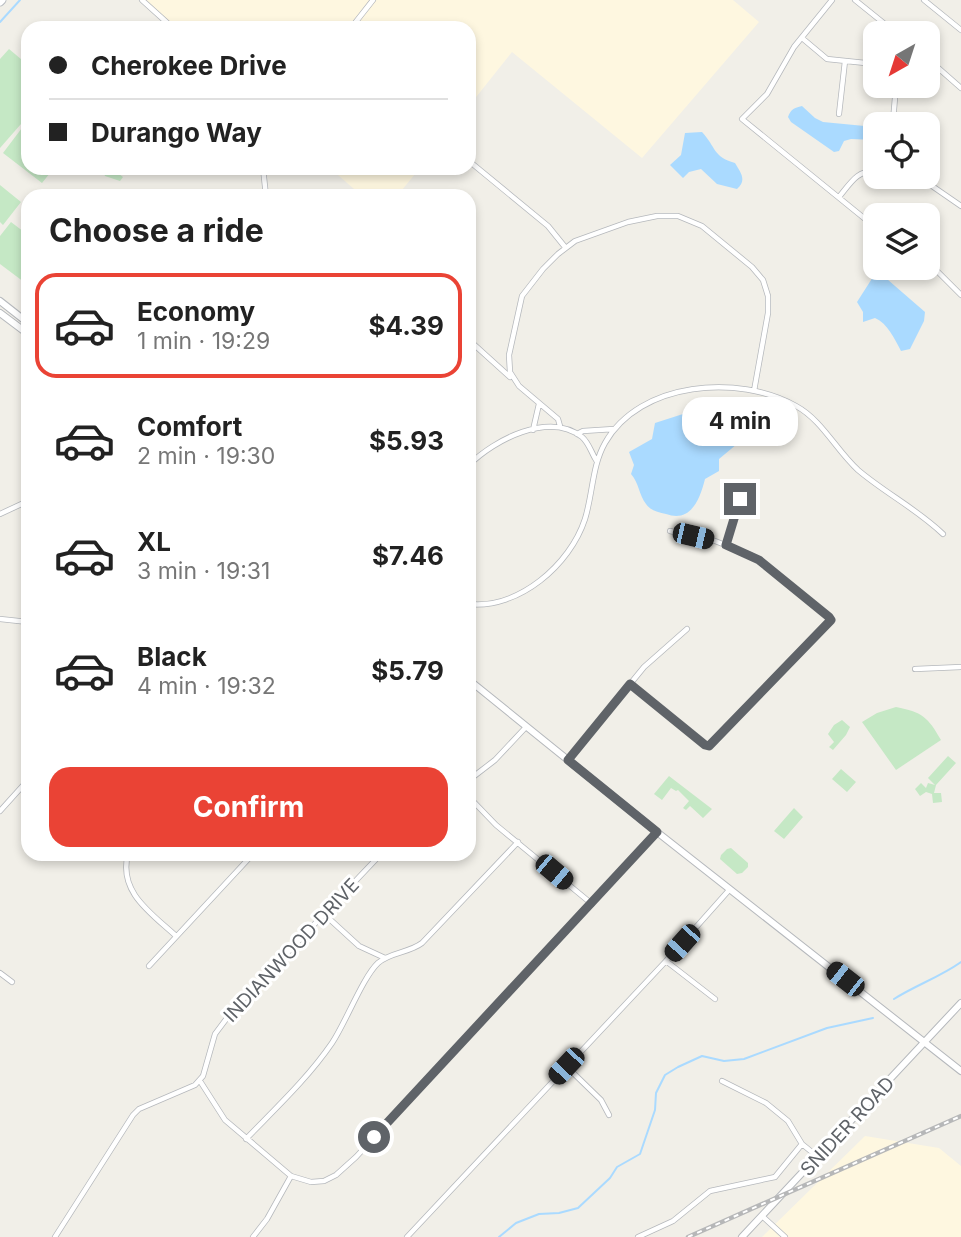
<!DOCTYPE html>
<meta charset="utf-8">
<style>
:root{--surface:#fff;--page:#f2f2f2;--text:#222;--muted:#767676;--line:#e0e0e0;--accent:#ea4335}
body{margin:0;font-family:Inter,sans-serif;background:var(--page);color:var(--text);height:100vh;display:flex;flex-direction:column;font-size:26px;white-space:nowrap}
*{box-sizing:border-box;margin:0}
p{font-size:23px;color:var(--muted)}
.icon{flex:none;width:38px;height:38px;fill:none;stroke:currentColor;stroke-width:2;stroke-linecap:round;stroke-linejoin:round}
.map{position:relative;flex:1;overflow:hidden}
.drawer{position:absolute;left:21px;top:189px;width:455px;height:672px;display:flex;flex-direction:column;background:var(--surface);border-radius:21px;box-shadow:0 4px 10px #0003}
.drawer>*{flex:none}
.top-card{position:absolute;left:21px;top:21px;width:455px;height:154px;border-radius:21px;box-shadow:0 4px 10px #0003;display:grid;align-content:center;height:154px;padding:0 28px;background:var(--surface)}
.needle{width:46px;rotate:219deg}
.tools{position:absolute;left:863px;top:21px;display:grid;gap:14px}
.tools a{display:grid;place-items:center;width:77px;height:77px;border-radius:14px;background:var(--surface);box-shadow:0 4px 10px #0003;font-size:35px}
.end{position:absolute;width:32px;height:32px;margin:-16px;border:9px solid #5f6368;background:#fff;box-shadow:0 0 0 4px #fff}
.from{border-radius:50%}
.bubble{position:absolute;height:49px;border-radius:21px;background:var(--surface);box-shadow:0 4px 10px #0003;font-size:23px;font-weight:700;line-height:49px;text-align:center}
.car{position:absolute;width:21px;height:42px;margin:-21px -10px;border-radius:9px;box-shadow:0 0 5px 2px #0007;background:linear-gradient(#222 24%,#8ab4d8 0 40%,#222 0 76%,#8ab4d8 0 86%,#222 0)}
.top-card b{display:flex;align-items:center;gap:24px;height:66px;font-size:26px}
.top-card b+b{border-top:2px solid var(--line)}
.top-card i{width:18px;height:18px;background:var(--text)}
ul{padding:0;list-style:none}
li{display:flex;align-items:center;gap:21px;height:105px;margin:0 14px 10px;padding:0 14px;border:4px solid transparent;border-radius:21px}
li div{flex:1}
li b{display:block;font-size:26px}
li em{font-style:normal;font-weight:700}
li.active{border-color:var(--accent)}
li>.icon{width:63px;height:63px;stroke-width:1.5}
h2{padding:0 28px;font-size:32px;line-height:84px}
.button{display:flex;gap:14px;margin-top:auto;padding:14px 28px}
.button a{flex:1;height:80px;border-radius:21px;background:var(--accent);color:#fff;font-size:28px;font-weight:700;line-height:80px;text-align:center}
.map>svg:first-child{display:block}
.commercial{fill:#fef7e0}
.green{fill:#c5e8c5}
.water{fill:#aadaff}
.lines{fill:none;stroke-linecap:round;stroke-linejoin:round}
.stream{stroke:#aadaff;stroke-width:2}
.minor-casing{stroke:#b5b8bc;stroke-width:6}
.tertiary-casing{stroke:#b5b8bc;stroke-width:8}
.secondary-casing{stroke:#b6babf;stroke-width:9}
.minor{stroke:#fff;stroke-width:4.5}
.tertiary{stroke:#fff;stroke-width:6}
.secondary{stroke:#fff;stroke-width:7}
.rail-casing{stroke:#b6b7b8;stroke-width:4.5}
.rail{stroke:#fff;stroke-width:2;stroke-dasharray:5;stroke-linecap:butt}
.route{stroke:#5f6368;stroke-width:9}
.labels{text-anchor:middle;stroke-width:6;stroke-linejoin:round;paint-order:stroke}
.street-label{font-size:19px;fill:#5f6368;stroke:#fff}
</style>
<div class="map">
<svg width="961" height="1237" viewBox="0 0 961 1237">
<rect width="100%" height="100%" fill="#f1efe8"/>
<!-- commercial -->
<path class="commercial" d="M142 0H733L759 22 642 158 512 52 469 106V28H173Z
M330 168H420L397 196H362Z
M865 1136 939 1148 961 1166V1237H762Z"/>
<!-- green -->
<path class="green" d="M9 49 28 65V116L0 148V59Z
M28 120V168H54L42 183 3 153Z
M102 168H123L119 174 123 177 120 181 105 176Z
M0 185 21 202 3 225 0 222Z
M11 222 28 235V285L0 264V236Z
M896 707C922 712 928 717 941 740L896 770 862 722 877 713Z
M842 720 850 727 846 735 833 750 829 747 834 742 828 734 834 725Z
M948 756 956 763 936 785 934 793H941L942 802 933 803 932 794 926 792 920 796 915 789 921 783 926 788 928 783 935 785 928 778Z
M841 769 856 782 847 792 832 779Z
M669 776 712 809 703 818 690 806 686 810 683 808 689 801 678 790 676 791 671 788 662 800 654 794Z
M794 808 803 817 784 839 774 831Z
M731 848 748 863V867L742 873 737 874 720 859 721 855 727 849Z"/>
<!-- water -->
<path class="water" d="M802 106 815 118 823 122 875 127V140L851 139 844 141 839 151 834 152 791 122 788 117C791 109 794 108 802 106Z
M702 132C716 147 713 157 735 163 741 173 747 180 737 189L717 184 701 169 689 172 683 178 670 165 681 155 685 133Z
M880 273 925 312 924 321 910 349 901 351C894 338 888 324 875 318L863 322V312L857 302 873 277Z
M765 402 751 428 737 444 719 459V471L705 479C700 499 691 523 666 514 658 512 651 511 646 504 639 495 639 483 631 474L634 465 629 452 652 439 655 423 683 414 740 416Z"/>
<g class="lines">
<!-- stream -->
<path class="stream" d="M0 22 20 0
M894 999C916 985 940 977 961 962
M499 1237 516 1223 539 1214 559 1213 578 1208 610 1178 617 1167 640 1154 655 1110 656 1093 665 1075 678 1067 702 1056 724 1061 744 1059 827 1028 873 1018"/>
<!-- minor casing -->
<g class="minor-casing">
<path id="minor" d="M142 0 173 28
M832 0 794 47 767 94 742 119 875 227
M855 0 896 33
M924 0 961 30
M351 28 373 0
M802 38 827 59 875 64
M928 59 961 88
M928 70 941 71
M839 114 845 61
M893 121 896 86
M469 161 548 226 565 247
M263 168 266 196
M919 177 961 206
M839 197C850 184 857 170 875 171
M928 262 961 295
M469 340 510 377
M560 426 558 419 519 386 510 372 509 355 522 296 543 269 558 254 575 241 628 222 657 216H678L702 226 752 267 763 280 768 296V313L754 391
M533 430 539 404
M577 434 583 431 614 429
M469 465C494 440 549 411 582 437 589 443 591 452 596 460
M0 514 28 501
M726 545 740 499
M469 604C519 609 570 565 585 519 593 493 592 466 605 443 640 381 739 374 796 406 822 420 836 450 858 470 885 493 917 509 943 534
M0 619 28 622
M915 669 961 667
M630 684 704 745 708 746 831 620 829 616 751 555 715 541 670 531
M568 760 644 667 687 629
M469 780 495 760 526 727
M469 797 496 825 592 904
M0 811 28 780
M128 854C118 892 151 913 176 936
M324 914 359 946 385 958
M666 961 715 999
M149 966 253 854
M0 973 12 982
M566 1066 601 1100 609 1115
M200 1081 225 1120 291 1176 311 1182 324 1181 336 1175 356 1157 657 832
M722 1081 766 1103 788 1121 802 1144 818 1157
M246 1139C276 1108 308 1078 332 1043 346 1022 363 977 378 963 390 952 409 953 422 943L518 842
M762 1216 785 1237
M55 1237 133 1115 139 1109 195 1085 203 1076 215 1034 233 1010 381 854
M253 1237 267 1219 291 1176
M407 1237 666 961 730 889
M638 1237 673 1221 710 1191 775 1177 802 1144"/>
</g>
<!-- tertiary casing -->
<g class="tertiary-casing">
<path id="tertiary" d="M0 301 28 323
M0 313 28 334
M469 680 657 832 961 1071
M742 1237 961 1003"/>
</g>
<!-- secondary casing -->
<g class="secondary-casing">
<path id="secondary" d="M0 2 2 0"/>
</g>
<!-- minor -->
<use href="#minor" class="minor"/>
<!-- tertiary -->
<use href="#tertiary" class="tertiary"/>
<!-- secondary -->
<use href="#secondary" class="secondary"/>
<!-- rail casing -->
<g class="rail-casing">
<path id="rail" d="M688 1237 961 1116"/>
</g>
<!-- rail -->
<use href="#rail" class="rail"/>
</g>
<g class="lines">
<!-- route -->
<path class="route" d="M374 1137 657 832 568 760 630 684 705 745 709 746 831 620 829 617 759 560 726 545 740 499"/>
</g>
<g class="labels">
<!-- street labels -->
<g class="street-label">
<text transform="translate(291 950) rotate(-47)" y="7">INDIANWOOD DRIVE</text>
<text transform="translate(847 1126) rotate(-47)" y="7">SNIDER ROAD</text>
</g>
</g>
</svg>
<div class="tools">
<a><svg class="needle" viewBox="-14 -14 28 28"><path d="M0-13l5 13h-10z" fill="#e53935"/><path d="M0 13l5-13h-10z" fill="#767676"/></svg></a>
<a><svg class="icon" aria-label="locate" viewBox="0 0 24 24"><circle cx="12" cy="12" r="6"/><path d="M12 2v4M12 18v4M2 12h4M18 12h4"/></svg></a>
<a><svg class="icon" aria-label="layers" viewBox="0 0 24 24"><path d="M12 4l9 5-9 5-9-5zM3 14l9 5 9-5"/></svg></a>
</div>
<i class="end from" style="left:374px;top:1137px"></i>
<i class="end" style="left:740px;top:499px"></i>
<div class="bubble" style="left:682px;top:397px;width:116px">4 min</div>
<i class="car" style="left:693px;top:536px;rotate:103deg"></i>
<i class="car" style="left:554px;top:872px;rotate:130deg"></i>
<i class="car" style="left:682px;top:943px;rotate:222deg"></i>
<i class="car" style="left:845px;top:979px;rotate:308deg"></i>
<i class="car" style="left:566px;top:1066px;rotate:223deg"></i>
<div class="top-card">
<b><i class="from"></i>Cherokee Drive</b>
<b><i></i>Durango Way</b>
</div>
<section class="drawer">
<h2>Choose a ride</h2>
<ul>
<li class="active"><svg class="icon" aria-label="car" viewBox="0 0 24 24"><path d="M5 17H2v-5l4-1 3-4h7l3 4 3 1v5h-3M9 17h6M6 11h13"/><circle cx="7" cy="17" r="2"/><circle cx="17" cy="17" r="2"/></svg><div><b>Economy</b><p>1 min · 19:29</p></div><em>$4.39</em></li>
<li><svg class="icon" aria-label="car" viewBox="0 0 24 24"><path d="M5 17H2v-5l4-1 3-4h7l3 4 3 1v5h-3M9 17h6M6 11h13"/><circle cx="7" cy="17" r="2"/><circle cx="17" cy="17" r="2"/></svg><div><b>Comfort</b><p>2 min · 19:30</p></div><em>$5.93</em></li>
<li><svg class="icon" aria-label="car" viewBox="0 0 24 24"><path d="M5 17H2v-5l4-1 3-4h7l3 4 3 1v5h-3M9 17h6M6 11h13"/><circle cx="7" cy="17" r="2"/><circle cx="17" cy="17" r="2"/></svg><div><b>XL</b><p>3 min · 19:31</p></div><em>$7.46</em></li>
<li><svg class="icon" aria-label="car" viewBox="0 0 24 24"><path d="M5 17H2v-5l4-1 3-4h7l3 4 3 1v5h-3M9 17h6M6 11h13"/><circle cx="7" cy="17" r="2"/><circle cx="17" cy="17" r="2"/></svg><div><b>Black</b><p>4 min · 19:32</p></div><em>$5.79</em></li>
</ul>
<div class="button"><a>Confirm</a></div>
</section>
</div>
